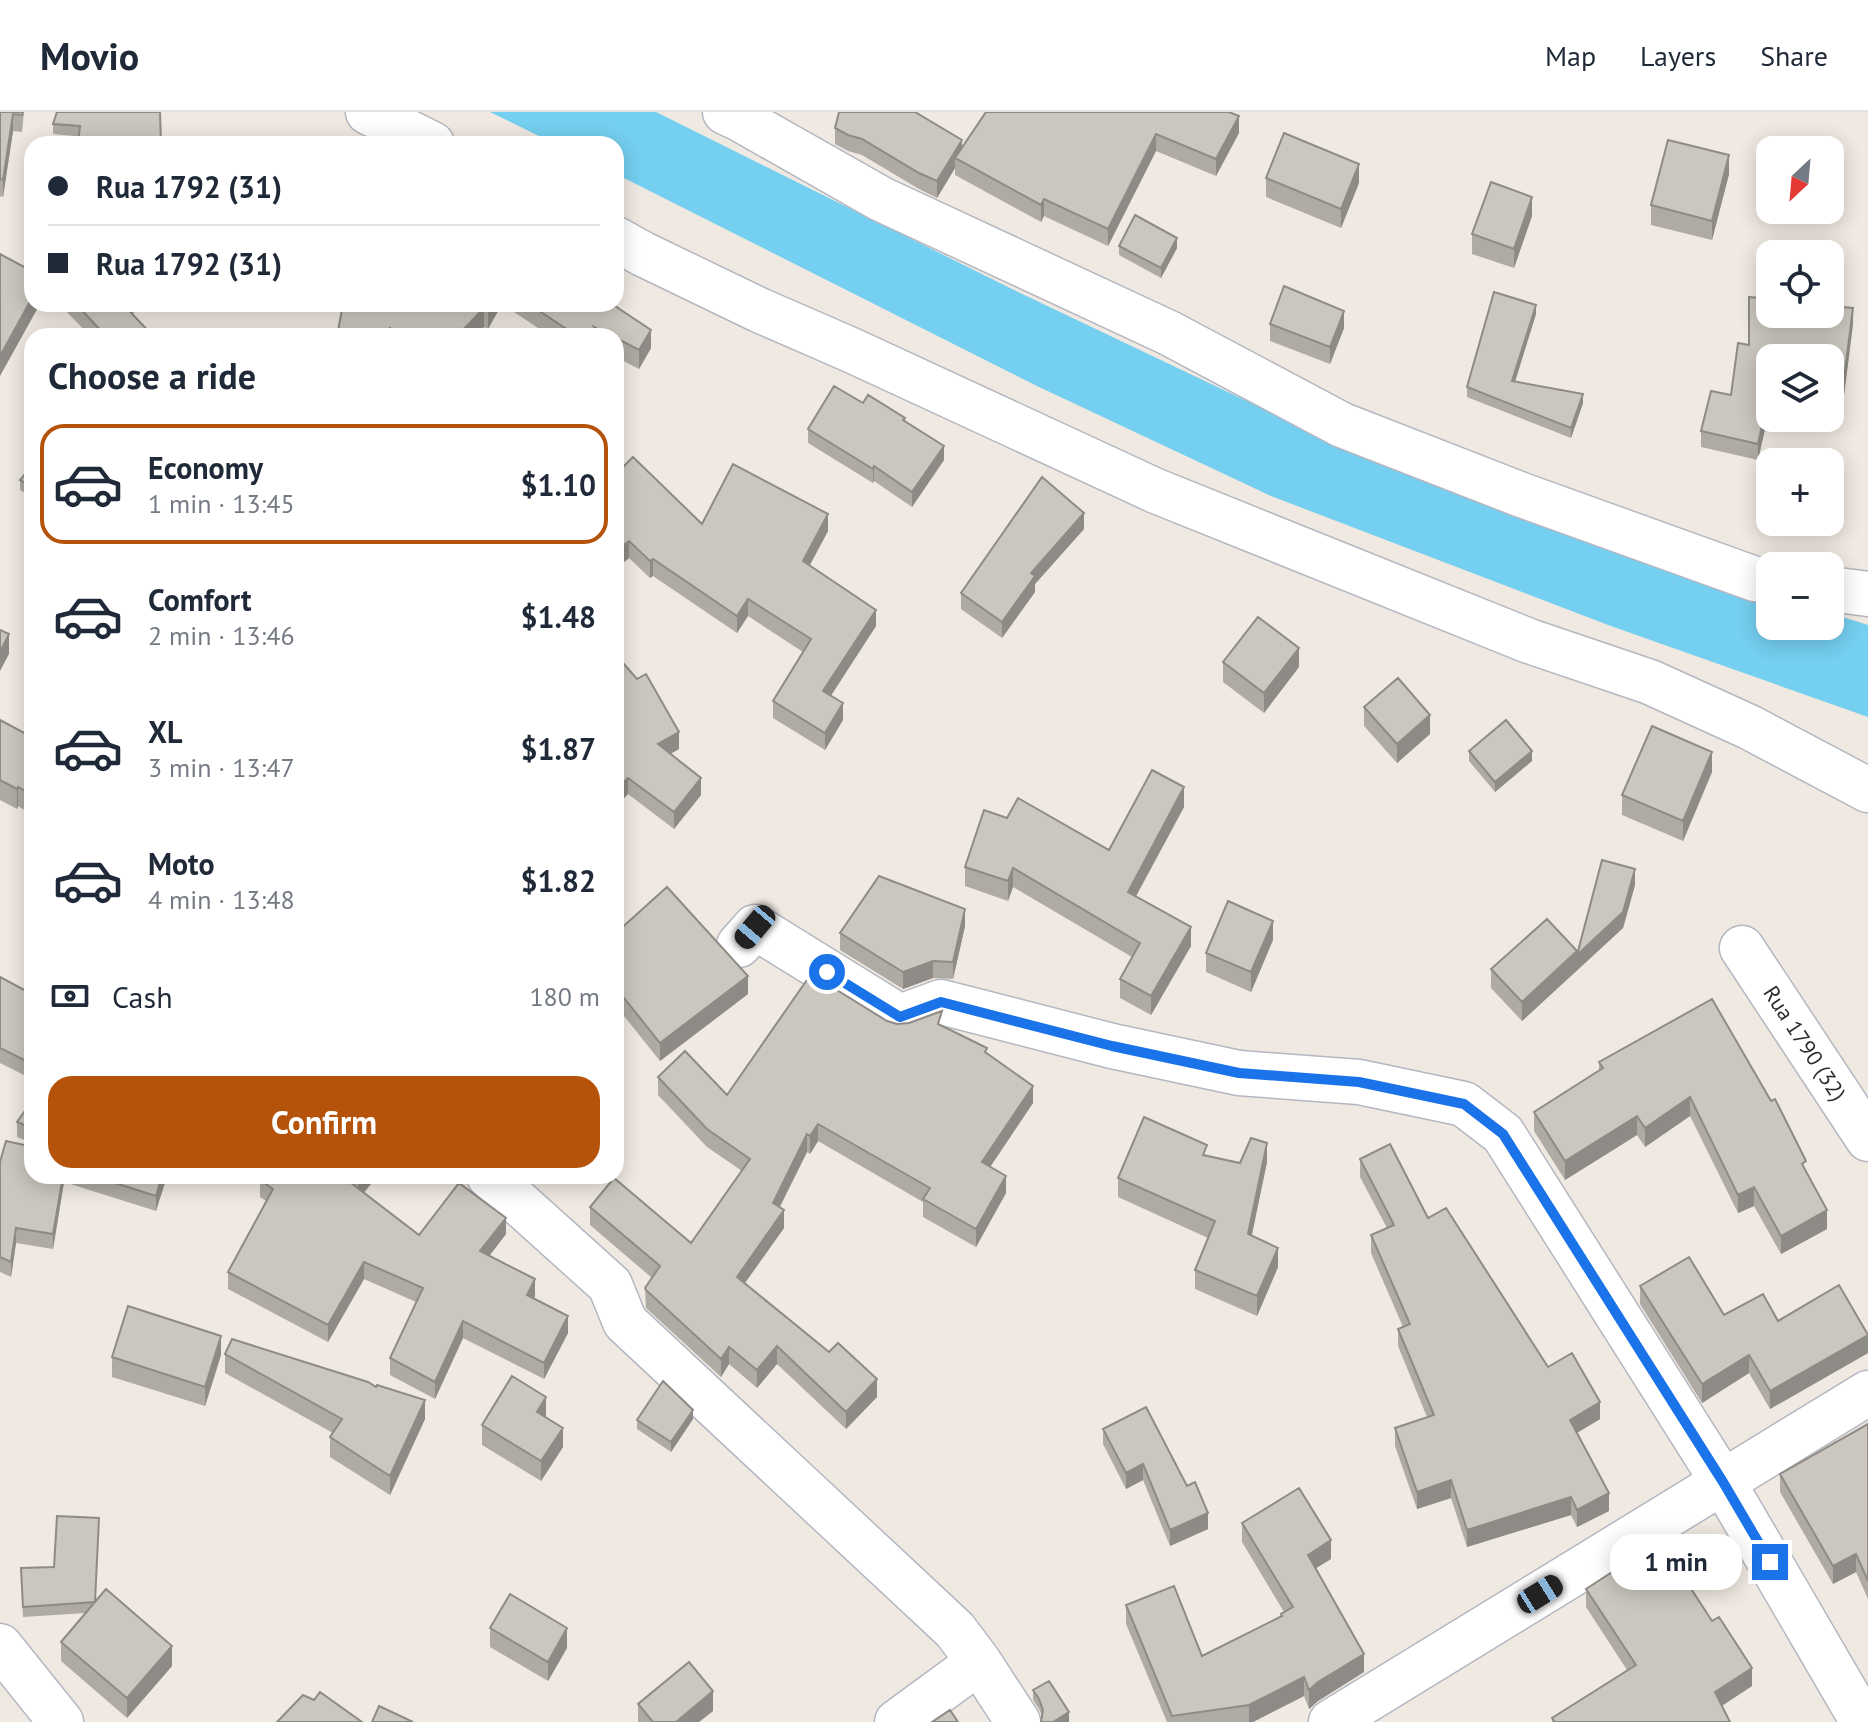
<!DOCTYPE html>
<meta charset="utf-8">
<style>
:root{--surface:#fff;--page:#f6f6f7;--text:#1f2937;--muted:#747a83;--line:#e0e1e3;--accent:#b45309}
body{margin:0;font-family:"PT Sans",sans-serif;background:var(--page);color:var(--text);height:100vh;display:flex;flex-direction:column;font-size:30px;white-space:nowrap}
*{box-sizing:border-box;margin:0}
p{font-size:26px;color:var(--muted)}
.icon{flex:none;width:44px;height:44px;fill:none;stroke:currentColor;stroke-width:2;stroke-linecap:round;stroke-linejoin:round}
.map{position:relative;flex:1;overflow:hidden}
.sheet{position:absolute;left:24px;top:216px;width:600px;height:856px;display:flex;flex-direction:column;background:var(--surface);border-radius:24px;box-shadow:0 4px 20px #0003}
.sheet>*{flex:none}
.top-card{position:absolute;left:24px;top:24px;width:600px;height:176px;border-radius:24px;box-shadow:0 4px 20px #0003;display:grid;align-content:center;height:176px;padding:0 24px;background:var(--surface)}
.needle{width:52px;rotate:206deg}
.fabs{position:absolute;left:1756px;top:24px;display:grid;gap:16px}
.fabs a{display:grid;place-items:center;width:88px;height:88px;border-radius:16px;background:var(--surface);box-shadow:0 4px 20px #0003;font-size:40px}
.end{position:absolute;width:36px;height:36px;margin:-18px;border:10px solid #1a73e8;background:#fff;box-shadow:0 0 0 4px #fff}
.from{border-radius:50%}
.bubble{position:absolute;height:56px;border-radius:24px;background:var(--surface);box-shadow:0 4px 20px #0003;font-size:26px;font-weight:600;line-height:56px;text-align:center}
.car{position:absolute;width:24px;height:48px;margin:-24px -12px;border-radius:10px;box-shadow:0 0 6px 2px #0007;background:linear-gradient(#222 24%,#8ab4d8 0 40%,#222 0 76%,#8ab4d8 0 86%,#222 0)}
.top-card b{display:flex;align-items:center;gap:28px;height:76px;font-size:30px}
.top-card b+b{border-top:2px solid var(--line)}
.top-card i{width:20px;height:20px;background:var(--text)}
ul{padding:0;list-style:none}
li{display:flex;align-items:center;gap:24px;height:120px;margin:0 16px 12px;padding:0 8px;border:4px solid transparent;border-radius:24px}
li div{flex:1}
li b{display:block;font-size:30px}
li em{font-style:normal;font-weight:600}
li.on{border-color:var(--accent)}
li>.icon{width:72px;height:72px;stroke-width:1.5}
h2{padding:0 24px;font-size:36px;line-height:96px}
.pay{display:flex;align-items:center;gap:20px;height:88px;padding:0 24px;font-size:30px}
.pay p{margin-inline-start:auto}
.action{display:flex;gap:16px;margin-top:auto;padding:16px 24px}
.action a{flex:1;height:92px;border-radius:24px;background:var(--accent);color:#fff;font-size:32px;font-weight:600;line-height:92px;text-align:center}
header{display:flex;align-items:center;gap:48px;box-sizing:border-box;height:112px;padding:0 40px;background:var(--surface);border-bottom:2px solid var(--line)}
header strong{font-size:38px}
nav{display:flex;gap:44px;margin-inline-start:auto;font-size:28px}
.map>svg:first-child{display:block}
.water{fill:#75cff0}
.lines{fill:none;stroke-linecap:round;stroke-linejoin:round}
.minor-casing{stroke:#b4b7c1;stroke-width:47}
.minor{stroke:#fff;stroke-width:44}
.wall{fill:#afaba4}
.shaded-wall{fill:#8e8b86}
.building{fill:#cbc7bf;stroke:#8e8b86;stroke-width:2}
.route{stroke:#1a73e8;stroke-width:10}
.labels{text-anchor:middle;stroke-width:6;stroke-linejoin:round;paint-order:stroke}
.street-label{font-size:22px;fill:#2e2e2e;stroke:#fff}
</style>
<header>
<strong>Movio</strong>
<nav><a>Map</a><a>Layers</a><a>Share</a></nav>
</header>
<div class="map">
<svg width="1868" height="1610" viewBox="0 0 1868 1610">
<rect width="100%" height="100%" fill="#efe9e1"/>
<!-- water -->
<path class="water" d="M490 0H656L1012 177 1335 331 1770 483V514H1830V501L1868 513V605L1608 513 1271 384 1037 274 616 62V32H555Z"/>
<g class="lines">
<!-- minor casing -->
<g class="minor-casing">
<path id="minor" d="M368 0 432 32
M725 0 740 7 881 87 1169 221 1342 313 1519 382 1755 467 1770 469
M616 127 643 142 759 198 851 238 1156 379 1529 529 1650 570 1749 615 1868 678
M1830 477 1868 482
M739 833 755 815 900 905 941 890 1112 934 1239 961 1359 970 1464 992 1503 1022 1723 1370 1863 1610
M1742 836 1868 1027
M489 1064 610 1173 625 1210 955 1518 979 1550 1018 1610
M0 1534 61 1610
M897 1610 979 1550
M1331 1610 1868 1281"/>
</g>
<!-- minor -->
<use href="#minor" class="minor"/>
</g>
<!-- wall -->
<path class="wall" d="M0 0H24L22 20 13 19 3 85 0 84Z
M57 0 161 32 53 22V12Z
M986 0 1239 21 1216 64 1156 39 1108 134 1044 104 1041 110 955 63V56L937 86 919 77 862 43 848 39 835 32V16L962 36Z
M1729 62 1712 128 1651 113V93Z
M1266 66 1359 71 1341 116 1266 85Z
M1532 104 1514 156 1472 142V122Z
M1119 134 1177 136 1161 166 1119 143Z
M64 192H150L132 201 153 224H90L64 197Z
M343 192H612L651 236 639 257 616 245V224H550L502 192 488 217 484 215 475 224H338Z
M1536 202 1515 270 1583 291 1571 326 1467 285V275Z
M1270 212 1344 216 1330 252 1270 229Z
M1853 212 1842 299 1830 297V246H1770V295L1758 348 1701 335V319L1731 283 1749 233Z
M863 291 905 308 944 348 912 395 874 369 873 371 808 331V317Z
M32 354V385L20 378V368Z
M616 362 702 412 828 419 809 454 876 514 831 583 843 608 825 638 773 606V589L803 540 748 504 737 521 653 464 650 466 629 446 624 450 616 442Z
M1084 417 1035 472V480L1002 526 961 497V481Z
M616 543 679 637 670 642 701 683 674 717 628 682 618 692 616 691Z
M1223 550 1299 555 1264 601 1223 570Z
M1364 595 1430 622 1397 651 1364 614Z
M0 608 32 625V703L18 694 17 697 0 688Z
M1469 639 1532 649 1495 680 1469 649Z
M1712 660 1683 729 1622 703V683Z
M1184 695 1136 784 1191 834 1151 903 1120 886V867L1132 845 1013 775 1008 789 965 774V755L1109 738Z
M1635 773 1623 816 1522 909 1491 876V857L1577 843Z
M965 814 953 867 933 866 903 877 840 838V821Z
M616 821 748 882 660 949 616 894Z
M1273 828 1251 880 1206 860V841Z
M0 865 32 882V967L0 951Z
M1712 887 1806 1060 1827 1117 1781 1142 1754 1094 1738 1101 1690 1004 1645 1035 1637 1023 1565 1068 1534 1019V1000L1599 959V950Z
M887 909 897 912 942 914 987 941 1033 991 990 1055 1006 1081 976 1135 923 1105V1090L818 1029 810 1042 807 1040 780 1095 784 1116 745 1171 877 1285 846 1317 777 1252 757 1276 729 1252 721 1265 646 1196 645 1176 652 1166 590 1113V1095L691 1131 742 1059 707 1035 658 983V965L727 983Z
M32 989V1031L17 1025V1010Z
M29 1041 32 1064H167L156 1099 64 1070 53 1137 16 1131 11 1165 0 1160V1050Z
M1207 1044 1240 1051 1267 1050 1251 1124 1278 1155 1257 1204 1195 1177V1158L1208 1126 1118 1085V1066Z
M1360 1047 1428 1106 1548 1255 1600 1307 1577 1321 1609 1399 1577 1415 1571 1403 1467 1435 1451 1386 1417 1397 1395 1334V1316L1427 1305 1398 1234V1217L1403 1215 1371 1141V1123L1387 1116 1360 1065Z
M263 1064H375V1067L364 1081 419 1123 506 1122 489 1144 535 1184 534 1187 568 1221 544 1267 463 1226 435 1287 390 1263V1246L416 1190 364 1167 328 1230 228 1177V1160L266 1089 260 1085V1068Z
M1640 1174 1724 1203 1778 1209 1868 1241 1770 1297 1749 1261 1702 1291 1640 1192Z
M225 1242 425 1307 390 1383 330 1345V1325L333 1321 225 1261Z
M221 1243 205 1294 112 1265V1245Z
M1146 1295 1208 1417 1170 1434 1143 1368 1126 1377 1103 1332V1317Z
M546 1304 563 1335 541 1369 482 1333V1313Z
M693 1307 671 1340 637 1317V1308Z
M1868 1312V1487L1856 1460 1833 1472 1780 1380V1362Z
M1242 1411 1331 1447 1316 1456 1364 1560 1318 1589 1309 1597 1304 1584 1253 1610H1167L1126 1512V1493L1202 1544 1281 1505V1502L1284 1500 1242 1430Z
M21 1466 95 1489 172 1554 127 1606 61 1549V1530L86 1501 23 1505Z
M1586 1477 1752 1574 1722 1594 1730 1610H1552V1606L1627 1558 1586 1495Z
M490 1516 567 1536 548 1569 490 1535Z
M1033 1578 1069 1610 1042 1604 1039 1597 1033 1588Z
M638 1592 713 1599 699 1610H638Z"/>
<!-- shaded-wall -->
<path class="shaded-wall" d="M13 2V19L3 85V68Z
M1239 4V21L1216 64V47Z
M1156 22V39L1108 134V117Z
M962 28V44L955 46V56L937 86V69Z
M1729 43V62L1712 128V109Z
M1359 52V71L1341 116V97Z
M1532 85V104L1514 156V137Z
M1044 87V104L1041 110V93Z
M1177 126V136L1161 166V156Z
M32 186V192H40L0 264V244Z
M121 192H150L121 207Z
M492 192H502L488 217V198Z
M1536 193V202L1512 279V269Z
M484 196V215L475 224H457Z
M1853 196V212L1842 299V282Z
M1344 199V216L1330 252V235Z
M390 216V224H383Z
M651 218V236L639 257V238Z
M616 247V262L620 259V278L616 281Z
M1770 278V295L1758 348V332Z
M1583 282V291L1571 326V316Z
M944 334V348L912 395V380Z
M874 354V369L873 371V357Z
M1084 401V417L1035 472V480L1002 526V510L1031 461Z
M828 402V419L803 466V449Z
M629 429V446L624 450V433Z
M653 447V464L650 466V449Z
M748 487V504L737 521V504Z
M876 498V514L823 596V579Z
M9 522V542L0 559V540Z
M1299 536V555L1264 601V581Z
M843 591V608L825 638V621Z
M1430 603V622L1397 651V632Z
M679 620V637L658 649V632Z
M1532 639V649L1495 680V670Z
M1712 640V660L1683 729V709Z
M628 666V682L618 692V676Z
M701 666V683L674 717V700Z
M18 675V694L17 697V677Z
M1184 675V695L1128 799V780Z
M1013 756V775L1008 789V769Z
M1635 757V773L1623 816 1522 909V890L1577 839V843Z
M965 797V814L953 867V850Z
M1273 809V828L1251 880V860Z
M1191 815V834L1151 903V884Z
M933 849V866L903 877V860Z
M748 864V882L660 949V931Z
M1033 974V991L982 1067V1050Z
M1690 985V1004L1645 1035V1016Z
M1637 1004V1023L1565 1068V1049Z
M818 1012V1029L810 1042V1024Z
M807 1022V1040L773 1108V1091Z
M1267 1031V1050L1248 1142V1122Z
M63 1064H64V1070L53 1137V1122Z
M162 1064H167L156 1099V1084Z
M363 1064H375V1067L358 1087V1070Z
M1006 1064V1081L976 1135V1117Z
M1754 1075V1094L1738 1101V1083Z
M784 1098V1116L737 1182V1165Z
M1827 1098V1117L1781 1142V1124Z
M506 1106V1122L480 1156V1139Z
M16 1116V1131L11 1165V1150Z
M1278 1136V1155L1257 1204V1184Z
M364 1150V1167L328 1230V1213Z
M535 1167V1184L527 1200V1183Z
M568 1204V1221L544 1267V1251Z
M463 1209V1226L435 1287V1270Z
M1868 1223V1241L1770 1297V1279Z
M221 1224V1243L205 1294V1275Z
M777 1234V1252L757 1276V1258Z
M729 1235V1252L721 1265V1247Z
M1749 1243V1261L1702 1291V1272Z
M877 1267V1285L846 1317V1300Z
M546 1285V1304L537 1319V1300Z
M425 1288V1307L390 1383V1364Z
M1600 1290V1307L1570 1325V1308Z
M693 1298V1307L671 1340V1330Z
M563 1316V1335L541 1369V1349Z
M1143 1352V1368L1126 1377V1361Z
M1451 1368V1386L1417 1397V1380Z
M1609 1381V1399L1577 1415V1398Z
M1571 1385V1403L1467 1435V1418Z
M1208 1401V1417L1170 1434V1418Z
M1331 1428V1447L1308 1461V1443Z
M1856 1442V1460L1833 1472V1454Z
M567 1516V1536L548 1569V1550Z
M172 1534V1554L127 1606V1586Z
M1364 1542V1560L1318 1589 1309 1597V1578L1318 1570Z
M1752 1556V1574L1715 1598V1580Z
M1304 1565V1584L1253 1610H1249V1593Z
M713 1579V1599L699 1610H676Z
M1069 1600V1610H1053Z"/>
<!-- building -->
<path class="building" d="M0 0H23L22 3 13 2 3 68 0 67Z
M57 0H160L161 32H78L80 14 53 12Z
M839 0H915L962 28 937 69 919 61 862 27 848 23 835 16Z
M986 0H1229L1239 4 1216 47 1156 22 1108 117 1044 87 1041 93 955 46Z
M1284 21 1359 52 1341 97 1266 66Z
M1668 28 1729 43 1712 109 1651 93Z
M1491 70 1532 85 1514 137 1472 122Z
M1135 103 1177 126 1161 156 1119 134Z
M0 142 32 159V186L0 244Z
M1284 174 1344 199 1330 235 1270 212Z
M1494 180 1536 193 1512 269 1583 282 1571 316 1467 275Z
M1749 185 1770 187V202H1830V194L1853 196 1842 282 1830 281V246H1770V278L1758 332 1701 319 1711 279 1731 283 1738 231 1749 233Z
M76 192H123L153 224H106Z
M343 192H492L488 198 484 196 457 224H399L390 216 383 224H343L338 219Z
M529 192H612L651 218 639 238 616 226V224H612L594 215 600 224H577Z
M834 274 863 291 868 283 905 306 903 308 944 334 912 380 874 354 873 357 808 317Z
M633 345 702 412 733 352 828 402 803 449 876 498 823 579 843 591 825 621 773 589 811 527 748 487 737 504 653 447 650 449 629 429 624 433 616 425V362Z
M32 354V375L20 368Z
M1042 365 1084 401 1031 461 1035 464 1002 510 961 481Z
M1258 505 1299 536 1264 581 1223 550Z
M0 518 9 522 0 540Z
M616 543 637 567 646 562 679 620 658 632 701 666 674 700 628 666 618 676 616 674Z
M1398 566 1430 603 1397 632 1364 595Z
M0 608 32 625V683L18 675 17 677 0 668Z
M1506 608 1532 639 1495 670 1469 639Z
M1652 614 1712 640 1683 709 1622 683Z
M1152 658 1184 675 1128 780 1191 815 1151 884 1120 867 1140 831 1013 756 1008 769 965 755 984 698 1007 706 1018 686 1109 738Z
M1602 748 1635 757 1623 800 1577 843Z
M879 764 965 797 953 850 933 849 903 860 840 821Z
M667 775 748 864 660 931 616 876V821Z
M1228 789 1273 809 1251 860 1206 841Z
M1547 807 1577 839 1522 890 1491 857Z
M811 862 887 909 897 912 909 911 942 899 938 912 987 936 985 940 1033 974 982 1050 1006 1064 976 1117 923 1087 930 1076 818 1012 810 1024 807 1022 773 1091 784 1098 737 1165 829 1240 838 1231 877 1267 846 1300 777 1234 757 1258 729 1235 721 1247 646 1178 645 1176 660 1154 590 1095 614 1066 691 1131 750 1047 707 1017 658 965 685 939 727 983Z
M0 865 32 882V952L0 936Z
M1712 887 1771 989 1775 987 1806 1049 1802 1052 1827 1098 1781 1124 1754 1075 1738 1083 1690 985 1645 1016 1637 1004 1565 1049 1534 1000 1603 956 1599 950Z
M32 989V1016L17 1010Z
M1144 1005 1207 1033 1203 1043 1240 1051 1251 1026 1267 1031 1248 1122 1278 1136 1257 1184 1195 1158 1215 1109 1118 1066Z
M6 1029 29 1034 28 1040 32 1041V1064H63L53 1122 16 1116 11 1150 0 1145V1050Z
M1390 1032 1428 1106 1446 1096 1548 1255 1572 1241 1600 1290 1570 1308 1609 1381 1577 1398 1571 1385 1467 1418 1451 1368 1417 1380 1395 1316 1434 1303 1398 1217 1410 1212 1371 1123 1394 1113 1360 1047Z
M93 1064H162L156 1084Z
M263 1064H342L419 1123 459 1071 506 1106 480 1139 535 1167 527 1183 568 1204 544 1251 463 1209 435 1270 390 1246 423 1176 364 1150 328 1213 228 1160 273 1077 260 1068Z
M351 1064H363L358 1070Z
M1689 1145 1724 1203 1763 1182 1778 1209 1839 1173 1868 1223 1770 1279 1749 1243 1702 1272 1640 1174Z
M128 1194 221 1224 205 1275 112 1245Z
M232 1227 368 1270 376 1275 377 1273 425 1288 390 1364 330 1325 342 1307 225 1242Z
M512 1264 546 1285 537 1300 563 1316 541 1349 482 1313Z
M663 1269 693 1298 671 1330 637 1308Z
M1146 1295 1187 1374 1195 1370 1208 1401 1170 1418 1143 1352 1126 1361 1103 1317Z
M1868 1312V1469L1856 1442 1833 1454 1780 1362Z
M1299 1376 1331 1428 1308 1443 1364 1542 1318 1570 1309 1578 1304 1565 1249 1593 1172 1604 1126 1493 1174 1474 1202 1544 1282 1504 1281 1502 1293 1495 1242 1411Z
M57 1404 99 1406 95 1490 23 1495 21 1456 54 1455Z
M1660 1429 1712 1509 1719 1505 1752 1556 1715 1580 1730 1610H1555L1552 1606 1636 1553 1586 1477Z
M106 1477 172 1534 127 1586 61 1530Z
M510 1482 567 1516 548 1550 490 1516Z
M689 1550 713 1579 676 1610H653L638 1592Z
M1049 1569 1069 1600 1053 1610H1041L1043 1598 1039 1587 1033 1578Z
M320 1580 362 1610H277L303 1583 314 1588Z
M379 1594 413 1610H372Z
M950 1598 958 1610H932Z"/>
<g class="lines">
<!-- route -->
<path class="route" d="M827 860 900 905 941 890 1112 934 1239 961 1359 970 1464 992 1503 1022 1723 1370 1770 1450"/>
</g>
<g class="labels">
<!-- street labels -->
<g class="street-label">
<text transform="translate(1805 931) rotate(57)" y="8">Rua 1790 (32)</text>
</g>
</g>
</svg>
<div class="fabs">
<a><svg class="needle" viewBox="-14 -14 28 28"><path d="M0-13l5 13h-10z" fill="#e53935"/><path d="M0 13l5-13h-10z" fill="#747a83"/></svg></a>
<a><svg class="icon" aria-label="locate" viewBox="0 0 24 24"><circle cx="12" cy="12" r="6"/><path d="M12 2v4M12 18v4M2 12h4M18 12h4"/></svg></a>
<a><svg class="icon" aria-label="layers" viewBox="0 0 24 24"><path d="M12 4l9 5-9 5-9-5zM3 14l9 5 9-5"/></svg></a>
<a>+</a>
<a>−</a>
</div>
<i class="end from" style="left:827px;top:860px"></i>
<i class="end" style="left:1770px;top:1450px"></i>
<div class="bubble" style="left:1610px;top:1422px;width:132px">1 min</div>
<i class="car" style="left:755px;top:815px;rotate:220deg"></i>
<i class="car" style="left:1540px;top:1482px;rotate:58deg"></i>
<div class="top-card">
<b><i class="from"></i>Rua 1792 (31)</b>
<b><i></i>Rua 1792 (31)</b>
</div>
<section class="sheet">
<h2>Choose a ride</h2>
<ul>
<li class="on"><svg class="icon" aria-label="car" viewBox="0 0 24 24"><path d="M5 17H2v-5l4-1 3-4h7l3 4 3 1v5h-3M9 17h6M6 11h13"/><circle cx="7" cy="17" r="2"/><circle cx="17" cy="17" r="2"/></svg><div><b>Economy</b><p>1 min · 13:45</p></div><em>$1.10</em></li>
<li><svg class="icon" aria-label="car" viewBox="0 0 24 24"><path d="M5 17H2v-5l4-1 3-4h7l3 4 3 1v5h-3M9 17h6M6 11h13"/><circle cx="7" cy="17" r="2"/><circle cx="17" cy="17" r="2"/></svg><div><b>Comfort</b><p>2 min · 13:46</p></div><em>$1.48</em></li>
<li><svg class="icon" aria-label="car" viewBox="0 0 24 24"><path d="M5 17H2v-5l4-1 3-4h7l3 4 3 1v5h-3M9 17h6M6 11h13"/><circle cx="7" cy="17" r="2"/><circle cx="17" cy="17" r="2"/></svg><div><b>XL</b><p>3 min · 13:47</p></div><em>$1.87</em></li>
<li><svg class="icon" aria-label="car" viewBox="0 0 24 24"><path d="M5 17H2v-5l4-1 3-4h7l3 4 3 1v5h-3M9 17h6M6 11h13"/><circle cx="7" cy="17" r="2"/><circle cx="17" cy="17" r="2"/></svg><div><b>Moto</b><p>4 min · 13:48</p></div><em>$1.82</em></li>
</ul>
<div class="pay"><svg class="icon" aria-label="cash" viewBox="0 0 24 24"><path d="M3 7h18v10H3z"/><circle cx="12" cy="12" r="2"/></svg>Cash<p>180 m</p></div>
<div class="action"><a>Confirm</a></div>
</section>
</div>
